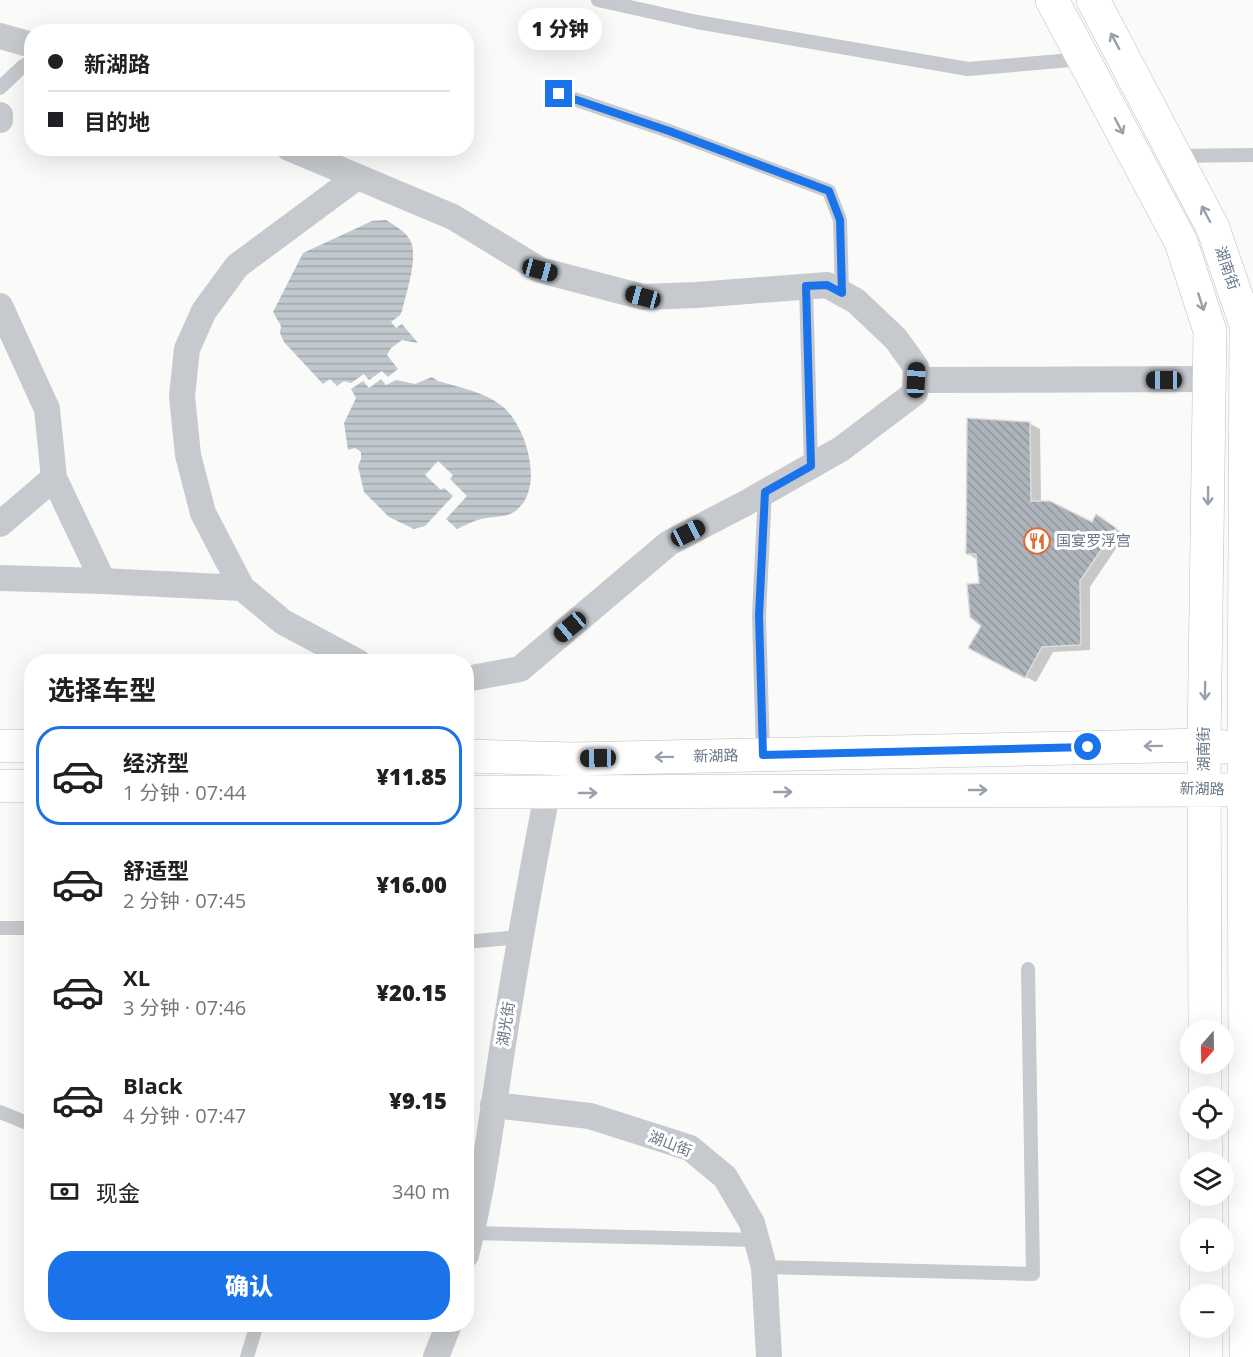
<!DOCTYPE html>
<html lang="zh">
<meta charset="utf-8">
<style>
:root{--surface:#fff;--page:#f6f6f6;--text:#202124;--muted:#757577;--line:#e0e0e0;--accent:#1a73e8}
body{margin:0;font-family:"Open Sans","Noto Sans SC",sans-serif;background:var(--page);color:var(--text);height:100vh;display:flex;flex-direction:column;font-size:22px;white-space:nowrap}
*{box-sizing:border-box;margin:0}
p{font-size:20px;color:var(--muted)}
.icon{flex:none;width:33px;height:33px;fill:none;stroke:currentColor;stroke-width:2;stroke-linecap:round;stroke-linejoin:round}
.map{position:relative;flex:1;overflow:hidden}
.sheet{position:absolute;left:24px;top:654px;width:450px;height:678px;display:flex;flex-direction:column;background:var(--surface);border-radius:24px;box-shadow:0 6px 24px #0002}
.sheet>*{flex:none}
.hud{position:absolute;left:24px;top:24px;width:450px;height:132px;border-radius:24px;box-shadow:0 6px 24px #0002;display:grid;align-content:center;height:132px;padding:0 24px;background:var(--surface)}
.needle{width:39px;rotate:200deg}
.tools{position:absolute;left:1180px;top:1020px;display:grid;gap:12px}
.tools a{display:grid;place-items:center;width:54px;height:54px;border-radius:50%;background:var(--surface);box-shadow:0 6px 24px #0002;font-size:30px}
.end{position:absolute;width:27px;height:27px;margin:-14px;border:8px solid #1a73e8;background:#fff;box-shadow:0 0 0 3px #fff}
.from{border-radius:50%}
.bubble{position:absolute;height:42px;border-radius:21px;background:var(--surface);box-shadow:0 6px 24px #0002;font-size:20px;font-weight:800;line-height:42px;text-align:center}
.car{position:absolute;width:18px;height:36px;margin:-18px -9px;border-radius:8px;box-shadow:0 0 4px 2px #0007;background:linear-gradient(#222 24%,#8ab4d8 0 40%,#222 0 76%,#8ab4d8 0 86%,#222 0)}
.hud b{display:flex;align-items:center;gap:21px;height:57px;font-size:22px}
.hud b+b{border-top:2px solid var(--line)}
.hud i{width:15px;height:15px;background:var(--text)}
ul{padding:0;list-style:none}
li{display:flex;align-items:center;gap:18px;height:99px;margin:0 12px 9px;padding:0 12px;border:3px solid transparent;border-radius:24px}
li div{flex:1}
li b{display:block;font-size:22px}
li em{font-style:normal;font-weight:800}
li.on{border-color:var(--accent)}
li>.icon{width:54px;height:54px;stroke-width:1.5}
h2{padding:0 24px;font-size:27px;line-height:72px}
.pay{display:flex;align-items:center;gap:15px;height:66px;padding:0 24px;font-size:22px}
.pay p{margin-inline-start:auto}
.button{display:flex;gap:12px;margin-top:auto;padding:12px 24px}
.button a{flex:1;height:69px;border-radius:24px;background:var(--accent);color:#fff;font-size:24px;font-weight:800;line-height:69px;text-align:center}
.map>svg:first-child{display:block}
.water{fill:url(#water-rules)}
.shadow{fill:#0003}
.building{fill:url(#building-back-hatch);stroke:#dcdcda;stroke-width:1.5}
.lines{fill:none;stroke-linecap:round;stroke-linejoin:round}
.secondary-casing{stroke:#babec4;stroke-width:34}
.lane{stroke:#c6c9cd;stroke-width:14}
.street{stroke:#c6c9cd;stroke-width:26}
.secondary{stroke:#fff;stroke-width:33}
.oneway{stroke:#97a0ac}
.route{stroke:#1a73e8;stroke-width:8}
.labels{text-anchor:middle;stroke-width:6;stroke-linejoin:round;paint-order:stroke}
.street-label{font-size:15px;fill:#6a7788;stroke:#fff}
.poi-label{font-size:15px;fill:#6a7788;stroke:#fff;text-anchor:start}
</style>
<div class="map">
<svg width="1253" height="1357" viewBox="0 0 1253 1357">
<defs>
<pattern id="water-rules" width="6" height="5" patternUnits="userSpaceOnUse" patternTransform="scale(1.5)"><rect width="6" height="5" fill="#c0c8ce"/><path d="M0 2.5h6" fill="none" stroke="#a0a7ad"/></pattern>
<pattern id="building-back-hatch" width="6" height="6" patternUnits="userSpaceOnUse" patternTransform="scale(1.5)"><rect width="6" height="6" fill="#adb3ba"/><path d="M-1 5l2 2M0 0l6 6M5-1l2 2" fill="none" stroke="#91969d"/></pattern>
</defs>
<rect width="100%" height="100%" fill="#fafaf8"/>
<!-- water -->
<path class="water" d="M386 220C395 226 406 231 411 242 418 258 406 294 402 311L400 315 391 322 396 328 402 324 418 343 402 340 391 348 387 355 398 369 388 377 382 371 369 380 364 374 351 383 344 381 337 386 330 379 323 384 284 342 280 333 281 326 273 312 303 253 372 221Z
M432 377 438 381C458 387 485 392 502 406 527 426 546 491 514 512 505 518 489 516 478 520 471 522 464 526 457 529L446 519 467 496 450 479 453 475 438 461 425 475 441 490 444 488 453 496 425 526 414 529 389 517 364 492 358 466 361 459V452L355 448 348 450 344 423 356 398 351 389 363 381 369 388 381 379 386 385 396 380 415 384Z"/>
<!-- shadow -->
<path class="shadow" d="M1029 423 1040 429 1041 502 1093 524 1107 522 1125 535 1090 587V650L1053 652 1036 682 980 654 983 626 978 560 968 554Z"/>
<!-- building -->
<path class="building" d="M967 418 1030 422 1031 501H1050L1092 522 1096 514 1116 528 1080 581 1081 645 1042 647 1025 678 968 648 981 626 970 617 967 584 979 583 976 554H966Z"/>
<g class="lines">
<!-- secondary casing -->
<g class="secondary-casing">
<path id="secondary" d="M1052 0 1181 242 1210 331 1204 745 1205 1030
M1093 0 1213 228 1246 325 1244 749 1246 1357
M0 746H32
M466 756 574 759 1204 745 1224 747
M0 786H32
M466 792 1227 790
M1205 1064V1096
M1205 1130 1206 1162
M1206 1196V1228
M1206 1262V1294
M1206 1328V1357"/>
</g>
<!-- lane -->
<path class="lane" d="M598 0 697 22 968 69 1083 59
M0 88 23 66 32 61
M559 94 669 131 829 191 840 220 842 293
M1177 156 1253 155
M806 286 811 466
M763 755 759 616 765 492
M0 928H32
M466 942 519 937
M0 1112 32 1125
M472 1233 756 1240
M764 1267 1033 1274 1028 969
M247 1357 257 1324"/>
<!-- street -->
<path class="street" d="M0 36 32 45
M0 115V120
M289 148 453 217 540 270 643 297 696 295 827 285 856 301 896 339 916 367 915 393 841 449 746 503 669 543 520 669 466 679
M357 177 237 266 204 311 187 349 182 396 188 455 203 513 242 588 283 622 358 662
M0 306 47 409 54 478 103 581
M916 380 1209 379
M0 524 54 478
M0 578 103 581 242 588
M493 1105 590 1116 690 1148 725 1177 752 1223 764 1267 769 1357
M466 1255C484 1186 492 1114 503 1044 516 960 531 877 547 794
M436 1357 449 1324"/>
<!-- secondary -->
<use href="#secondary" class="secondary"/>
</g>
<!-- one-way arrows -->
<defs><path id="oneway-shaft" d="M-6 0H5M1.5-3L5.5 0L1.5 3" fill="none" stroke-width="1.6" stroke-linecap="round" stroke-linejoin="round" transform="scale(1.5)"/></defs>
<g class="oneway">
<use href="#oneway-shaft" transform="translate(1115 41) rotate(-118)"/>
<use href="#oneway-shaft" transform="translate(1119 126) rotate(62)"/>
<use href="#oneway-shaft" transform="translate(1206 214) rotate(-118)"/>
<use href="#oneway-shaft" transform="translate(1201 302) rotate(72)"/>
<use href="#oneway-shaft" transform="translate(1208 496) rotate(91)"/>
<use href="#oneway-shaft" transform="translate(1205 691) rotate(91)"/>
<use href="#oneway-shaft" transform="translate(1153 746) rotate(179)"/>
<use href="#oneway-shaft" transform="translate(664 757) rotate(179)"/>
<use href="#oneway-shaft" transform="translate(978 790)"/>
<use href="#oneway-shaft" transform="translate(783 792)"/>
<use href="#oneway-shaft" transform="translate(588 793)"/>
</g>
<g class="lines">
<!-- route -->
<path class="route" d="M559 94 669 131 829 191 840 220 842 293 827 285 806 286 811 466 765 492 759 616 763 755 1088 747"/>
</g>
<!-- icons -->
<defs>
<g id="restaurant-ring" transform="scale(1.35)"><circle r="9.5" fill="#fff" stroke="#e06c31" stroke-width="1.5"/><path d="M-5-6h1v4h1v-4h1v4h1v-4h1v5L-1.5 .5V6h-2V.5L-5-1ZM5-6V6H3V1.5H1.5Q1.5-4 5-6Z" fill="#e06c31"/></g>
</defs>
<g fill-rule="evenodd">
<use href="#restaurant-ring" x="1037" y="541"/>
</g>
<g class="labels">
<!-- street labels -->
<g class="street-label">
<text transform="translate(1227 268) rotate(71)" y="5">湖南街</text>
<text transform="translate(1204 749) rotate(-90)" y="5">湖南街</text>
<text transform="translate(716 756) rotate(-1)" y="5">新湖路</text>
<text transform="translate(1202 789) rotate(1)" y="5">新湖路</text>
<text transform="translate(506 1024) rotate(-81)" y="5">湖光街</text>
<text transform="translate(670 1144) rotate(21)" y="5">湖山街</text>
</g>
<!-- poi labels -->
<g class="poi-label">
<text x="1056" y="546">国宴罗浮宫</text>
</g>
</g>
</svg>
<div class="tools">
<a><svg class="needle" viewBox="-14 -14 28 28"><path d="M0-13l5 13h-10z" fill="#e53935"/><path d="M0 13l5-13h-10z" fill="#757577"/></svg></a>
<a><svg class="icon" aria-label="locate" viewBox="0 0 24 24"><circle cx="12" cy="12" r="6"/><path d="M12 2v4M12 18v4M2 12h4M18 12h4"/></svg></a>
<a><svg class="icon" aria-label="layers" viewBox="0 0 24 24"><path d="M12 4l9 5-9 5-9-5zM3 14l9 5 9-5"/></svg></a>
<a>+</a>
<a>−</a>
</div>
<i class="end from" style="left:1088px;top:747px"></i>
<i class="end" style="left:559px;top:94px"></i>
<div class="bubble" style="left:518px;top:8px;width:84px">1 分钟</div>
<i class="car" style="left:540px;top:270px;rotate:105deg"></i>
<i class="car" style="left:643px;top:297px;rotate:285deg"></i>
<i class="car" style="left:916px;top:380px;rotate:3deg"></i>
<i class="car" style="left:1164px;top:380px;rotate:270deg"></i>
<i class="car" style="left:688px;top:533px;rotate:63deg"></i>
<i class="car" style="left:570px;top:627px;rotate:230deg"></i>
<i class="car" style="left:598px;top:758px;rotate:269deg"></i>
<div class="hud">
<b><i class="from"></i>新湖路</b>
<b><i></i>目的地</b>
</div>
<section class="sheet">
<h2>选择车型</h2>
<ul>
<li class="on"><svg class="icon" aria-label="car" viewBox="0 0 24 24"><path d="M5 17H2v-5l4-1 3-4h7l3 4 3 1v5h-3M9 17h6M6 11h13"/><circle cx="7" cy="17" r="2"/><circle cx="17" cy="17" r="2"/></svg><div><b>经济型</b><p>1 分钟 · 07:44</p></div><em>¥11.85</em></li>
<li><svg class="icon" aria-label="car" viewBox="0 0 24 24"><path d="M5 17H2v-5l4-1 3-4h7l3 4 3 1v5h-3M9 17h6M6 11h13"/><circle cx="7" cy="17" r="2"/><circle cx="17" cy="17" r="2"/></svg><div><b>舒适型</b><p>2 分钟 · 07:45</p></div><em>¥16.00</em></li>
<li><svg class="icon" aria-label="car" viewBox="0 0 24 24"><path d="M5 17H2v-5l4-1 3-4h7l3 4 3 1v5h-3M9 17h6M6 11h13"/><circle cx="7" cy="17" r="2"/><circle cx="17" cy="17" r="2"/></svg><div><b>XL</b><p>3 分钟 · 07:46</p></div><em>¥20.15</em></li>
<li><svg class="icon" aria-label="car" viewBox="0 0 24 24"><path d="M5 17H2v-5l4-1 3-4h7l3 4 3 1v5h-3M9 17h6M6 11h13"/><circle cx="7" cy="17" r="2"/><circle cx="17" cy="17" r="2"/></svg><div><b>Black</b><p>4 分钟 · 07:47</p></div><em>¥9.15</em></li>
</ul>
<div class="pay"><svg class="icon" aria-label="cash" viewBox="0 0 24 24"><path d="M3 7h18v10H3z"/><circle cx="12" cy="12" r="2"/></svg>现金<p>340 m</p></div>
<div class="button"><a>确认</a></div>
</section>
</div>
